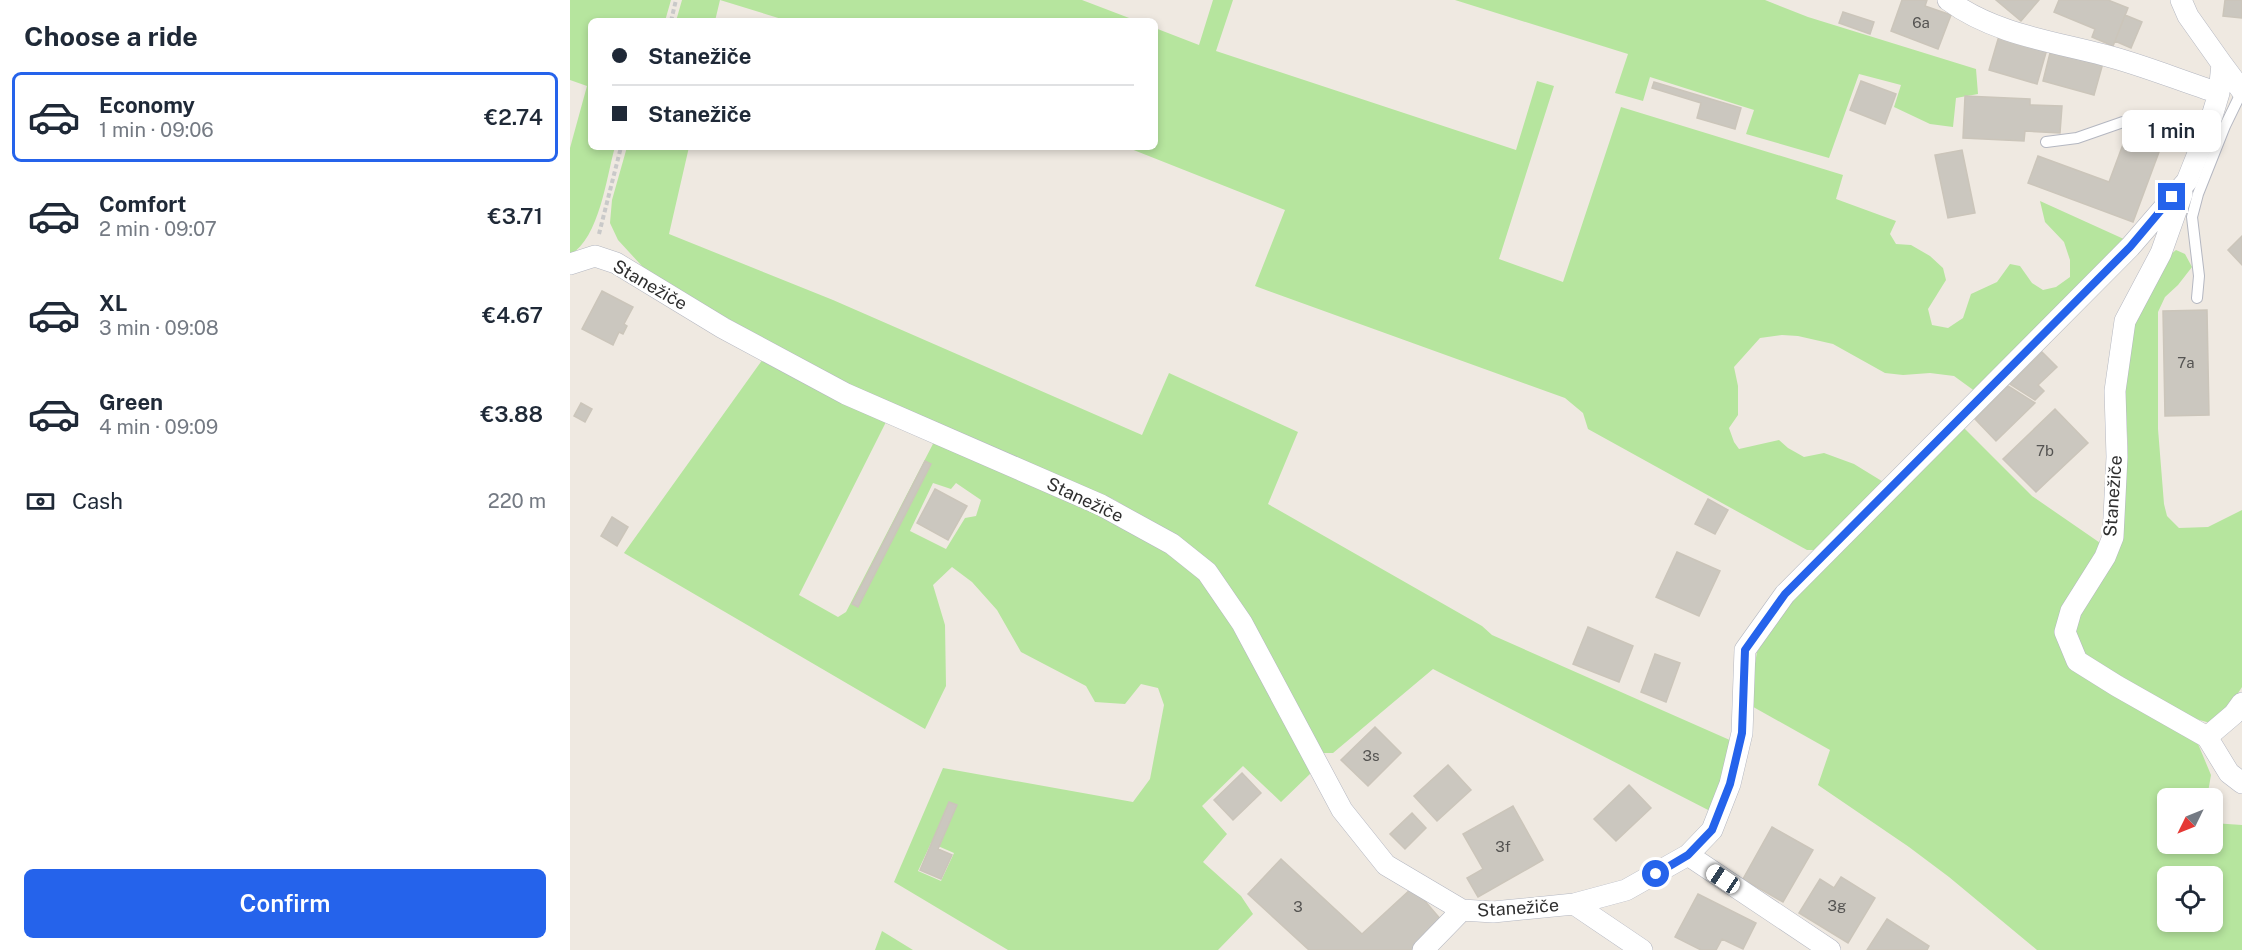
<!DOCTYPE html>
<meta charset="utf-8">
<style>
:root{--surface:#fff;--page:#f6f6f7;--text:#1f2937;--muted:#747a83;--line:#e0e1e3;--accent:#2563eb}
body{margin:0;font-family:"Public Sans",sans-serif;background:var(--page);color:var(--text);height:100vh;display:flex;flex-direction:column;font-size:22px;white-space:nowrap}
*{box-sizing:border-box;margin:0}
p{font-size:20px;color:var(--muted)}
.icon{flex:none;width:33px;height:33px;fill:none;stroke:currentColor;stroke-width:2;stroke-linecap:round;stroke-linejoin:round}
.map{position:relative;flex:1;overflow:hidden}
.panel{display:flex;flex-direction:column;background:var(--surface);width:570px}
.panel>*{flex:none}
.top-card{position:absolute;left:18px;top:18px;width:570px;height:132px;border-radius:9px;box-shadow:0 3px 9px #0003;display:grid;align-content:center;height:132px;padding:0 24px;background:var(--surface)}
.needle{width:39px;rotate:227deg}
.fabs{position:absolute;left:1587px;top:788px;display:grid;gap:12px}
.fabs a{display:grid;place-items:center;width:66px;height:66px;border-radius:9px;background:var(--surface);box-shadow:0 3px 9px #0003;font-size:30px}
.end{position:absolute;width:27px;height:27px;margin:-14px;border:8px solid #2563eb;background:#fff;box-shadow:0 0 0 3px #fff}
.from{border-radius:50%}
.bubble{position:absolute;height:42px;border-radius:9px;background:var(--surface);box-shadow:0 3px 9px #0003;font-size:20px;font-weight:600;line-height:42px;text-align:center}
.car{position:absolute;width:18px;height:36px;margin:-18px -9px;border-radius:8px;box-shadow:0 0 4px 2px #0007;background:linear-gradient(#fff 24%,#345 0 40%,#fff 0 76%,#345 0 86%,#fff 0)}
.top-card b{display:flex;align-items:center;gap:21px;height:57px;font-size:22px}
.top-card b+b{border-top:2px solid var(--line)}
.top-card i{width:15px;height:15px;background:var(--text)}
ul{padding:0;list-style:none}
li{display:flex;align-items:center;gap:18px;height:90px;margin:0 12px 9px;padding:0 12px;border:3px solid transparent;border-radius:9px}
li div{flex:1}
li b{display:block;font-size:22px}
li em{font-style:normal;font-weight:600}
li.selected{border-color:var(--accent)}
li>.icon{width:54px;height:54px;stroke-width:1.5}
h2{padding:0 24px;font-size:27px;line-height:72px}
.pay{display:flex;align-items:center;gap:15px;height:66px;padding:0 24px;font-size:22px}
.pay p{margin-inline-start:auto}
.button{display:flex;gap:12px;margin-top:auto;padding:12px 24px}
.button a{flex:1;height:69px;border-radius:9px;background:var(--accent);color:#fff;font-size:24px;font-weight:600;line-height:69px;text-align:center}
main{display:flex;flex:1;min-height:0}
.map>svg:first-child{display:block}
.green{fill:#b6e59e;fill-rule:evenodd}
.building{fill:#cbc7bf;stroke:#cbc5ba;stroke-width:1.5}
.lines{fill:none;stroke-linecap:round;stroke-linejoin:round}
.lane-casing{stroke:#b4b7c1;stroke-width:12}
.street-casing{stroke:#b4b7c1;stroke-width:22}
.path{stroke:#c9c9c9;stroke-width:4;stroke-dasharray:4.5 3;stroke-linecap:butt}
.lane{stroke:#fff;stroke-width:10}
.street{stroke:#fff;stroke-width:21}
.route{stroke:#2563eb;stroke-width:8}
.labels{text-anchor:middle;stroke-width:5;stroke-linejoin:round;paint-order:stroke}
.number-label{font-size:15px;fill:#555452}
.street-label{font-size:18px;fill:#2e2e2e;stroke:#fff}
</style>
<main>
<section class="panel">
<h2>Choose a ride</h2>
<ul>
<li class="selected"><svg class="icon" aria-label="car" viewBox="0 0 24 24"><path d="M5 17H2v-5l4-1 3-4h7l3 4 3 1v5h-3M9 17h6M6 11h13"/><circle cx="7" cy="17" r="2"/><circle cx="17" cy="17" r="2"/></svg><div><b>Economy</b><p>1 min · 09:06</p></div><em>€2.74</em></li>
<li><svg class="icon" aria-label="car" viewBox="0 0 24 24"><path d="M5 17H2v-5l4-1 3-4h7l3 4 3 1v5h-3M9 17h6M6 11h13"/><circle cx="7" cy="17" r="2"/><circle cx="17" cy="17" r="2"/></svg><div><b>Comfort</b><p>2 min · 09:07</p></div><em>€3.71</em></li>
<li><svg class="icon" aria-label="car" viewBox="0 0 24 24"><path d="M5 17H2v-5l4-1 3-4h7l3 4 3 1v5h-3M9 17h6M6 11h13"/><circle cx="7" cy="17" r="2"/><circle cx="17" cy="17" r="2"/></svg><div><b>XL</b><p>3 min · 09:08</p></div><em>€4.67</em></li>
<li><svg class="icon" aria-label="car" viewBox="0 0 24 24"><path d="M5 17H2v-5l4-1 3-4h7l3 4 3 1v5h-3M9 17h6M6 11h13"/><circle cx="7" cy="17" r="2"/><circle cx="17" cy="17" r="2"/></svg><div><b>Green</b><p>4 min · 09:09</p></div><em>€3.88</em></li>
</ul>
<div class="pay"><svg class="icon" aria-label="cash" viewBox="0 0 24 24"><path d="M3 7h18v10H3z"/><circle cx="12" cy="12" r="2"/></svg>Cash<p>220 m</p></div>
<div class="button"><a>Confirm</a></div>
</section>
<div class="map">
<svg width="1672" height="950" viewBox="0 0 1672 950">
<rect width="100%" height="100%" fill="#efe9e1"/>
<!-- green -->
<path class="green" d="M0 0H101L95 21H21V147H45C36 178 30 237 0 255V148L17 86 0 80Z
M112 0H150L145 21H106Z
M150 0H512L567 21H218Z
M643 0H663L646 51 946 150 967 81 984 86 929 259 993 282 1051 107 1273 175 1266 199 1326 221 1320 234 1326 244 1341 245 1360 256 1373 268 1376 280 1358 309 1362 325 1378 328 1393 318 1401 294 1427 282 1440 264 1450 266 1462 283 1473 290 1486 287 1500 277V260L1494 242 1475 222 1470 201 1556 240 1406 392 1384 376 1360 373 1333 375 1315 373 1263 344 1228 336 1212 335 1190 338 1164 367 1168 386V415L1159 428 1164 442 1169 449 1209 440 1218 448 1234 457 1254 453 1284 464 1315 483 1245 550H1237L1018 429 1013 413 995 398 685 286 715 210 556 147H585V28L629 45Z
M885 0H1195L1238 17 1406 69 1408 94 1386 98 1383 127 1360 124 1324 107 1331 85 1289 74 1259 158 1176 134 1184 110 1080 77 1073 101 1045 93 1058 54Z
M57 147H119L99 234 263 300 572 435 599 373 728 432 698 504 912 626 922 635 1162 741 1144 813 863 669 763 753H752L670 605 578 520 543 499 314 404 82 277 48 240 40 223 42 200Z
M1606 250 1615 254 1622 267 1608 285 1595 297 1588 312V429L1594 504 1597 516 1609 528 1638 527 1672 510V687L1657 710 1640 723 1626 719 1510 654 1504 637 1505 621 1549 549 1558 450 1555 392 1560 332 1600 255Z
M195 356 318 418 229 595 268 617 276 612 365 440 541 516 633 577 663 621 741 773 711 802 673 766 632 806 657 834 633 862 671 896 683 914 648 950H438L324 882 373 768 563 802 580 779 594 705 588 688 571 684 555 704 525 702 516 686 451 652 427 610 402 582 382 567 363 585 375 625 376 686 355 729 54 553ZM363 483 381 489 386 483 411 500 406 516 395 518 376 549 340 531ZM361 843 384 853 371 881 348 871Z
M1394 428 1462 496 1536 547 1486 636 1626 739 1641 775 1637 798H1598V843H1642L1643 823 1672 825V950H1467L1379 877 1339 847 1248 785 1260 750 1178 704 1187 652 1220 599ZM1598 876H1642V921H1598Z
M312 931 343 950H305Z"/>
<!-- building -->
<path class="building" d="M1332 0H1357L1355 6 1381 15 1368 49 1321 31Z
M1426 0H1469L1451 21Z
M1489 0H1538L1558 8 1543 46 1522 37 1525 29 1484 12Z
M1655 0H1672V18L1653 16Z
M1273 12 1304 22 1300 34 1269 23Z
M1555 15 1572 22 1561 48 1545 41Z
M1429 36 1477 49 1467 84 1419 70Z
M1481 49 1533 63 1524 95 1473 81Z
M1291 81 1326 94 1315 124 1280 110Z
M1084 82 1171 108 1165 129 1127 118 1131 103 1082 88Z
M1395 96 1460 99V105L1492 106 1490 133 1455 131 1454 141 1393 138Z
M1558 131 1592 144 1563 222 1458 183 1468 156 1539 182Z
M1392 150 1405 213 1378 218 1365 155Z
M1672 236V265L1658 250Z
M32 291 63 307 54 324 57 326 53 334 49 332 43 345 12 329Z
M1637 310 1639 415 1595 416 1593 311Z
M1472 352 1487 367 1468 385 1474 391 1465 400 1440 384Z
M1438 386 1465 403 1426 441 1405 419Z
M11 403 22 409 15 422 4 416Z
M1485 409 1518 443 1466 492 1433 459Z
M355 461 361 464 288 607 282 604Z
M365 489 397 506 378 540 347 523Z
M1138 499 1158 510 1145 534 1125 524Z
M42 517 58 527 47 546 31 536Z
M1107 552 1150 571 1129 616 1086 597Z
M1018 627 1063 646 1049 682 1003 664Z
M1085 654 1110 663 1096 702 1071 692Z
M805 727 831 753 798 786 771 760Z
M878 765 901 790 867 821 844 796Z
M672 773 691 793 663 820 644 800Z
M1059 785 1081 808 1046 841 1024 819Z
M379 802 387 805 368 849 382 855 371 879 350 870Z
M943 806 973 860 908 897 897 878 913 869 893 834Z
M842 813 856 828 835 849 820 834Z
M1202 827 1243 850 1213 902 1173 879Z
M711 859 792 934 843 887 872 921 842 950H739L678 894Z
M1271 877 1305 898 1278 943 1229 913 1250 879 1264 888Z
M1128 894 1186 923 1173 949 1152 939 1146 950H1131L1105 937Z
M1317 919 1359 946 1357 950H1297Z"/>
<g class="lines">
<!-- lane casing -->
<g class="lane-casing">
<path id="lane" d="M1476 142 1507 138 1553 122 1581 119H1606L1639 126
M1627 298 1629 276 1622 217 1628 194 1655 126 1672 91"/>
</g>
<!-- street casing -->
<g class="street-casing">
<path id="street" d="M1378 0C1424 34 1481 41 1534 55 1573 65 1611 81 1649 93
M1652 64 1672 91
M1612 194 1591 253 1555 321 1545 391 1547 457 1543 537 1535 557 1501 611 1495 632 1507 661 1547 686 1637 737 1659 773 1672 783
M0 264 25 256 46 263 153 328 276 394 531 505 602 544 637 572 672 623 772 810 816 865 892 910 923 912 1004 904 1056 890 1118 855 1142 830 1160 784 1172 733 1175 650 1215 594 1560 247 1617 181 1639 126 1649 93 1652 64 1618 16 1611 0
M1637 737 1664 714 1672 703
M1118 855 1260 950
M1004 904 1072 950
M853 950 892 910"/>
</g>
<!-- path -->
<path class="path" d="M101 21 106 0
M29 234 51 147"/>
<!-- lane -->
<use href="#lane" class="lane"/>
<!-- street -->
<use href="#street" class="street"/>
</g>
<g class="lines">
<!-- route -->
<path class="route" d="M1086 874 1118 855 1142 830 1160 784 1172 733 1175 650 1215 594 1560 247 1602 197"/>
</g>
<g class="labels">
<!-- number labels -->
<g class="number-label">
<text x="1351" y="28">6a</text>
<text x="1616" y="368">7a</text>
<text x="1475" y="456">7b</text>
<text x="801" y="761">3s</text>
<text x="933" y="852">3f</text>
<text x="1267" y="911">3g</text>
<text x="728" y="912">3</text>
</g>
<!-- street labels -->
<g class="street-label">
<text transform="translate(80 285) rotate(30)" y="6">Stanežiče</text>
<text transform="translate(1543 496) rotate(-86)" y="6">Stanežiče</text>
<text transform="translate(515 500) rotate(25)" y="6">Stanežiče</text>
<text transform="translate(948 908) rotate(-4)" y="6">Stanežiče</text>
</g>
</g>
</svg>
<div class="fabs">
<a><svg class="needle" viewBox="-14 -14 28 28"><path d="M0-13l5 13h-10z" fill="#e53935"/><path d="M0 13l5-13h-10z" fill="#747a83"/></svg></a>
<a><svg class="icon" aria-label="locate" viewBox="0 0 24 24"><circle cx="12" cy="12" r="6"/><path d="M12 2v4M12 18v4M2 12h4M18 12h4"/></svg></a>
</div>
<i class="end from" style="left:1086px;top:874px"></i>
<i class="end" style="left:1602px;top:197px"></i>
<div class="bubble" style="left:1552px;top:110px;width:99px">1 min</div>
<i class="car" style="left:1153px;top:879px;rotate:304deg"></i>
<div class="top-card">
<b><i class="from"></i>Stanežiče</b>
<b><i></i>Stanežiče</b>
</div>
</div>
</main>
